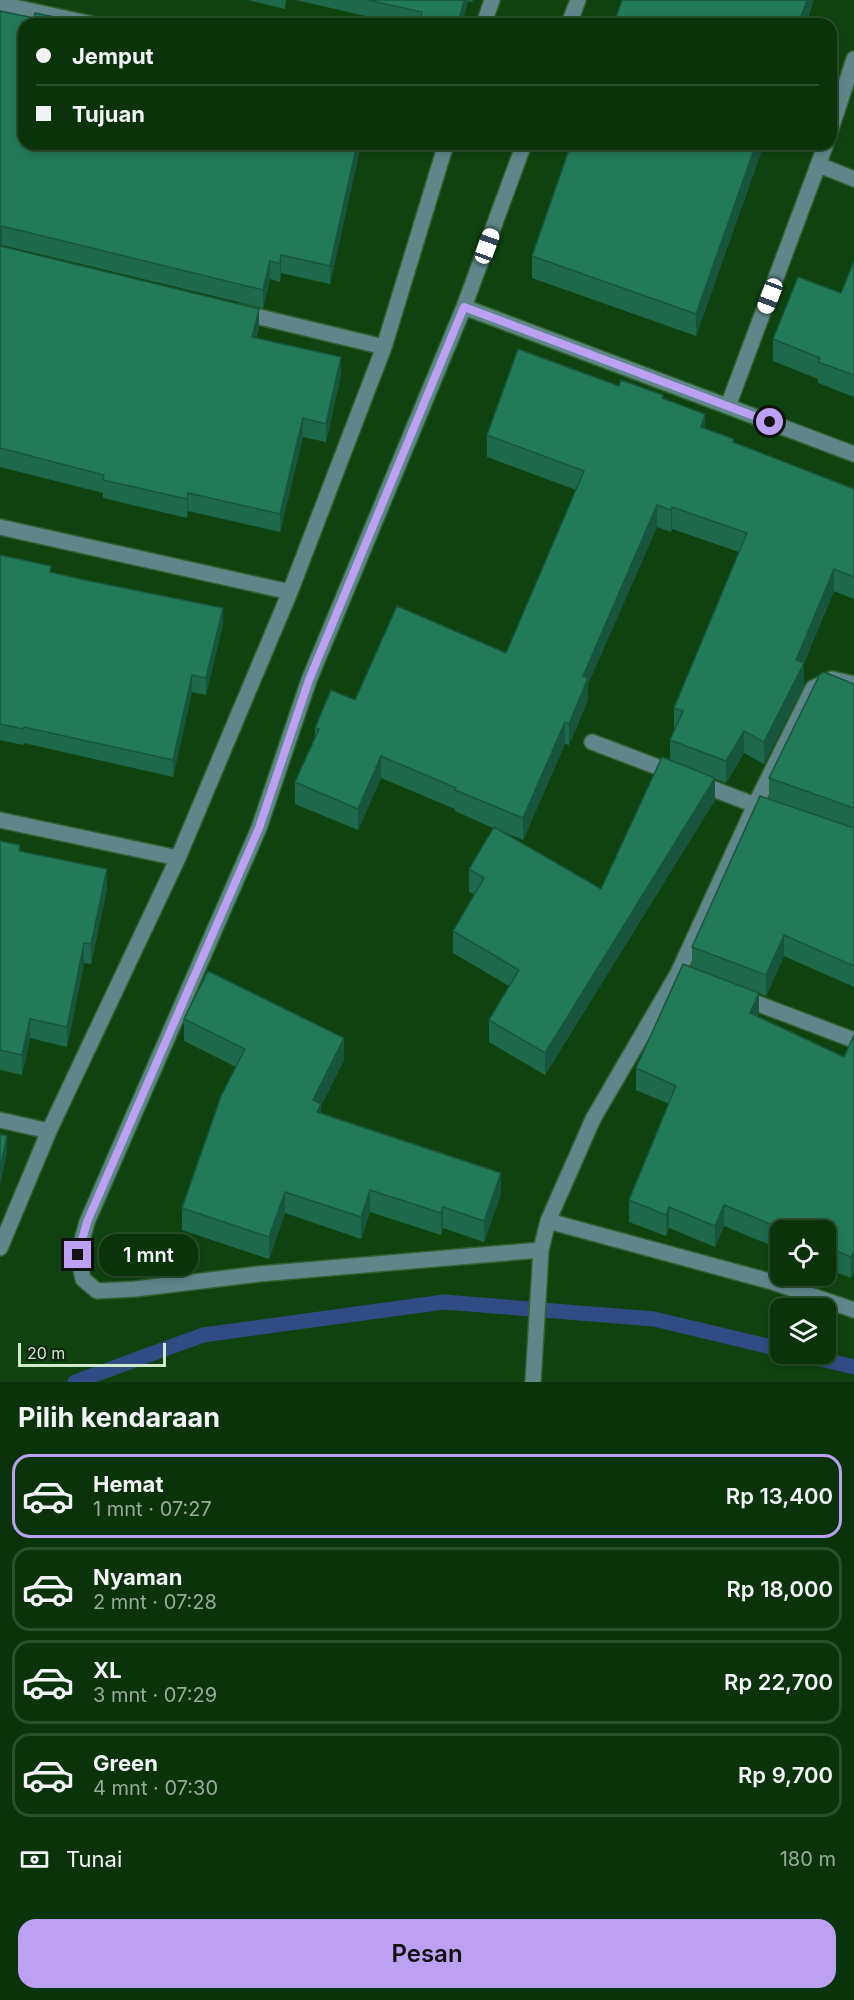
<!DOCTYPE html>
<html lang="id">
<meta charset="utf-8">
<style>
:root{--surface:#0a320b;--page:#133a14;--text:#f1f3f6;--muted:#99aa9d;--line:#2a4d2c;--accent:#bca0f2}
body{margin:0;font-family:Inter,sans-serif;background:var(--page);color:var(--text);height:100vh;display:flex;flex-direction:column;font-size:22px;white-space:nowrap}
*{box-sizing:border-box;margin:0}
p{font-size:20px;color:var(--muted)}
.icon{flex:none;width:33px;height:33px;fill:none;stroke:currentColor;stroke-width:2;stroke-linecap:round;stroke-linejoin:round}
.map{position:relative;height:1382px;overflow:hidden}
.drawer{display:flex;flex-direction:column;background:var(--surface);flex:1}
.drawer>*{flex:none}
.guide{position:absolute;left:18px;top:18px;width:819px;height:132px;border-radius:18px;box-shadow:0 3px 9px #0003,0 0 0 2px var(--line);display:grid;align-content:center;height:132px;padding:0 18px;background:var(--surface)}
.tools{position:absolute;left:770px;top:1220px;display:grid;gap:12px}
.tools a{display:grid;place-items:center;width:66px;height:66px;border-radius:12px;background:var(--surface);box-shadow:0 3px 9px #0003,0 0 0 2px var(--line);font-size:30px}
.scale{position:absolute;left:18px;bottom:15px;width:148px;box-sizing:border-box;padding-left:6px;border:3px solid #cee9cc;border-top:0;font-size:16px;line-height:21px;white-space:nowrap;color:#cee9cc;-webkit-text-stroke:4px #0f240e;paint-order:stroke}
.end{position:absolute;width:27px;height:27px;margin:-14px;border:8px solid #bca0f2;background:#111;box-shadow:0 0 0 3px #111}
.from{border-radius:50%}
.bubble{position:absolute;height:42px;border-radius:18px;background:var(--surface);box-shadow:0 3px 9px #0003,0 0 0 2px var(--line);font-size:20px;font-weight:600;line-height:42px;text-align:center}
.car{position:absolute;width:18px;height:36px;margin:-18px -9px;border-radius:8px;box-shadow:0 0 4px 2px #0007;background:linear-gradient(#fff 24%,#345 0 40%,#fff 0 76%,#345 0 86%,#fff 0)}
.guide b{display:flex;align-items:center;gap:21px;height:57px;font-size:22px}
.guide b+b{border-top:2px solid var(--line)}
.guide i{width:15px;height:15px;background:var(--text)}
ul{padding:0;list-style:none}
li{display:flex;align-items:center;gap:18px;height:84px;margin:0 12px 9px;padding:0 6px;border:3px solid var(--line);border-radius:18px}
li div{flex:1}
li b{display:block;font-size:22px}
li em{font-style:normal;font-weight:600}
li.selected{border-color:var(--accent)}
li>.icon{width:54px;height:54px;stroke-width:1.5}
h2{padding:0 18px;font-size:27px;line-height:72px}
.pay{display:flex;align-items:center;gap:15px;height:66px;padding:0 18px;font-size:22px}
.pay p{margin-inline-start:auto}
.button{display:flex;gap:12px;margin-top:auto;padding:12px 18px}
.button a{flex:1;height:69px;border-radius:18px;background:var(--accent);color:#111;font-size:24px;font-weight:600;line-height:69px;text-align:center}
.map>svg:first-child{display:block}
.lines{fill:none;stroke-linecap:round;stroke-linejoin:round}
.stream{stroke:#304c85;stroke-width:15}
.minor-casing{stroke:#316131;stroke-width:18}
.minor{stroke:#5f878a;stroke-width:15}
.wall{fill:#1e694c;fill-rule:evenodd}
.shaded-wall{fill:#18553e}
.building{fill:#237a58;stroke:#18553e;stroke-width:1.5}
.route{stroke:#bca0f2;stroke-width:8}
</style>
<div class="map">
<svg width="854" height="1382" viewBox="0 0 854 1382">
<rect width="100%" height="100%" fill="#0e430f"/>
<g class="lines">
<!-- stream -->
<path class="stream" d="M795 1353 854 1367
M75 1382 203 1335 444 1302 654 1319 780 1349"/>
<!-- minor casing -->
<g class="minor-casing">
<path id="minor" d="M0 4 92 24
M484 24 492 0
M569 24 578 0
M831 129 854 59
M524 144 464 307 309 680 259 828 87 1222 78 1255 83 1279 97 1291 135 1289 259 1274 541 1250
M819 165 854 179
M464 307 854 454
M239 312 384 347
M728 406 826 144
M0 527 290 592
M592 742 676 774
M698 783 755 805 813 688 832 679 854 684
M0 820 178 858
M740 997 854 1040
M0 1120 49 1131
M548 1221 769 1281 854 1310
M0 1248 49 1131 178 858 290 592 384 347 446 144
M533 1382 541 1250 548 1221 593 1119 678 973 755 805 775 812"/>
</g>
<!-- minor -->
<use href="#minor" class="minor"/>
</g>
<!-- wall -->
<path class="wall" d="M248 0H286L285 9Z
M296 0H473L472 2 468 1 462 24H400Z
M0 11 34 18 87 24H24L361 144 330 284 281 273 280 282 270 279 263 308 2 245H0Z
M764 144 696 336 532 278V256Z
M0 246 259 327 256 338 341 375 326 442 303 437 280 532 188 511 187 518 103 498V493L0 467Z
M854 261V397L818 383V379L773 361V339L841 293Z
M619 386 663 399 705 429 734 442 854 489V599L834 591 804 663V685L764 764 744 753 726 783 715 779V800L545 1075 489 1042V1020L509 986 453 953V931L474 894 469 892V869L493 828 455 811V809L381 778 358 830 295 804V782L315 738V728L355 700 506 653 576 490 487 457V435ZM657 527 671 532 672 529 739 552 674 708V730L670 740V760L601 889 497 829 523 840 565 744 569 745 588 700V684Z
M0 555 51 572 223 624 206 695 192 692 173 777 24 743 23 745 0 740Z
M854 684V987L784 956 766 996 759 993V1014L758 1016 844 1057 854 1035 851 1278 825 1268V1230H780V1249L724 1226 715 1247 669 1228 666 1236 629 1222V1200L669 1104 636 1090V1068L692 967V947L769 799V778Z
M0 841 20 851 107 889 91 964 84 963 67 1047 30 1038 22 1075 0 1070Z
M184 1019 344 1060 321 1106V1114L501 1194 484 1242 443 1228 441 1235 370 1212 361 1239 285 1213 269 1259 182 1230V1208L236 1067 184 1041Z"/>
<!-- shaded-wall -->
<path class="shaded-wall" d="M464 0H468L462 24H458Z
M807 0H814L806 24H798Z
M357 144H361L330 284V266Z
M756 144H764L696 336V314Z
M2 226V245H0V227Z
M281 255V273L280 282V264Z
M270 261V279L263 308V290Z
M259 309V327L252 355V337Z
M341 357V375L326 442V424Z
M705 414V436L701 427Z
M303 418V437L280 532V514Z
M188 493V511L187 518V499Z
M657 505V527L588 684V700L569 745V724L583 676Z
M672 507V529L671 532V510Z
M834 569V591L803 664 804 663V685L764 764V742L796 660Z
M223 608V624L206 695V678Z
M192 675V692L173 777V760Z
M565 722V744L523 840V818Z
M744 731V753L726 783V761Z
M381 756V778L358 830V809Z
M715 778V800L545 1075V1053Z
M107 869V889L91 964V944Z
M784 935V956L766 996V975Z
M84 943V963L67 1047V1027Z
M759 993V1014L750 1034V1013Z
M30 1019V1038L22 1075V1055Z
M344 1038V1060L321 1106V1126L313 1100Z
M7 1136V1153L0 1186V1169Z
M501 1173V1194L484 1242V1221Z
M370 1190V1212L361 1239V1217Z
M285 1192V1213L269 1259V1237Z
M724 1205V1226L715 1247V1226Z
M443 1207V1228L441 1235V1213Z
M669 1207V1228L666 1236V1215Z
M854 1251V1272L851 1278V1257Z"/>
<!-- building -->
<path class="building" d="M368 0H464L458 24H423L420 23 422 12Z
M622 0H807L798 24H614Z
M0 11 34 18 35 13 87 24H24V144H357L330 266 281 255 280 264 270 261 263 290 2 226 0 227Z
M571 144H756L696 314 532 256Z
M0 246 259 309 252 337 341 357 326 424 303 418 280 514 188 493 187 499 103 480 104 475 0 448Z
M854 261V375L818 362 820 358 773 339 798 277 841 293Z
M518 349 619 386 621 380 663 395 662 398 705 414 701 427 734 439 733 442 854 489V577L834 569 796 660 804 663 764 742 744 731 726 761 670 740 683 711 674 708 747 533 672 507 671 510 657 505 583 676 588 678 569 724 565 722 523 818 455 790 456 788 381 756 358 809 295 782 319 729 315 728 331 690 355 700 397 606 506 653 584 471 487 435Z
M0 555 51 566 50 572 85 580 223 608 206 678 192 675 173 760 24 727 23 729 0 724Z
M824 672 854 684V808L769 778 820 674Z
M662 757 715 778 545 1053 489 1020 519 970 453 931 484 878 469 869 494 827 601 889Z
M760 796 851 827H854V966L784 935 766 975 692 947Z
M0 841 20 845 19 851 107 869 91 944 84 943 67 1027 30 1019 22 1055 0 1050Z
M683 964 759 993 750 1013 844 1057 854 1035V1251L851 1257 825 1246V1230H785L724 1205 715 1226 669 1207 666 1215 629 1200 676 1086 636 1068Z
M208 971 344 1038 313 1100 321 1104 317 1112 501 1173 484 1221 443 1207 441 1213 370 1190 361 1217 285 1192 269 1237 182 1208 221 1096 245 1049 184 1019Z
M0 1134 7 1136 0 1169Z"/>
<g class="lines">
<!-- route -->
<path class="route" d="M78 1255 87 1222 259 828 309 680 464 307 770 422"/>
</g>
</svg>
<div class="tools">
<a><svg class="icon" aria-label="locate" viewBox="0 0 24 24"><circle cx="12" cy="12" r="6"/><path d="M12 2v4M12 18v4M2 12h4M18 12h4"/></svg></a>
<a><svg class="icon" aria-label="layers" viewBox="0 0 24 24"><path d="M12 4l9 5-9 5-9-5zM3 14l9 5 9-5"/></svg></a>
</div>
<div class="scale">20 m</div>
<i class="end from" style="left:770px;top:422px"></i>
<i class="end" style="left:78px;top:1255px"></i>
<div class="bubble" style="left:99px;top:1234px;width:99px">1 mnt</div>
<i class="car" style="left:487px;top:246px;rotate:20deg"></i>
<i class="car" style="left:770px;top:296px;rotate:201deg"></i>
<div class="guide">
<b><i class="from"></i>Jemput</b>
<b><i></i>Tujuan</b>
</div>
</div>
<section class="drawer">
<h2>Pilih kendaraan</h2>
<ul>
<li class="selected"><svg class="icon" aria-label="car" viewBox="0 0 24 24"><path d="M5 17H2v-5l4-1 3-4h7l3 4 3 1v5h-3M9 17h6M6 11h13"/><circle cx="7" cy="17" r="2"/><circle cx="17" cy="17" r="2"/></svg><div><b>Hemat</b><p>1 mnt · 07:27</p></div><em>Rp 13,400</em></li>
<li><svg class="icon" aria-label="car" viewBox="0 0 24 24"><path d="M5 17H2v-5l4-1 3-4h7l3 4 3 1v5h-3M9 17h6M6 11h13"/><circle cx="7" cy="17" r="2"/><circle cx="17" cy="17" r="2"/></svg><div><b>Nyaman</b><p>2 mnt · 07:28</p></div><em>Rp 18,000</em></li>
<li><svg class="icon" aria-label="car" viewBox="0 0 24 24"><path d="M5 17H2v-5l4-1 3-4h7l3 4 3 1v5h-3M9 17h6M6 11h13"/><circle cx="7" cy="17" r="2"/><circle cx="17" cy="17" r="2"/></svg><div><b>XL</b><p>3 mnt · 07:29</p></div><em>Rp 22,700</em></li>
<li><svg class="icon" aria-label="car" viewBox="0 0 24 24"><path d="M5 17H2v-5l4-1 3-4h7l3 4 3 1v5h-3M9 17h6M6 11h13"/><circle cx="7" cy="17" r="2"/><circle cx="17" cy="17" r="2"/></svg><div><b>Green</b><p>4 mnt · 07:30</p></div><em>Rp 9,700</em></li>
</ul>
<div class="pay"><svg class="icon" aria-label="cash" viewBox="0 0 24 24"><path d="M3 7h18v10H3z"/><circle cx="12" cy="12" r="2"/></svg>Tunai<p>180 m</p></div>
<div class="button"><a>Pesan</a></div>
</section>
